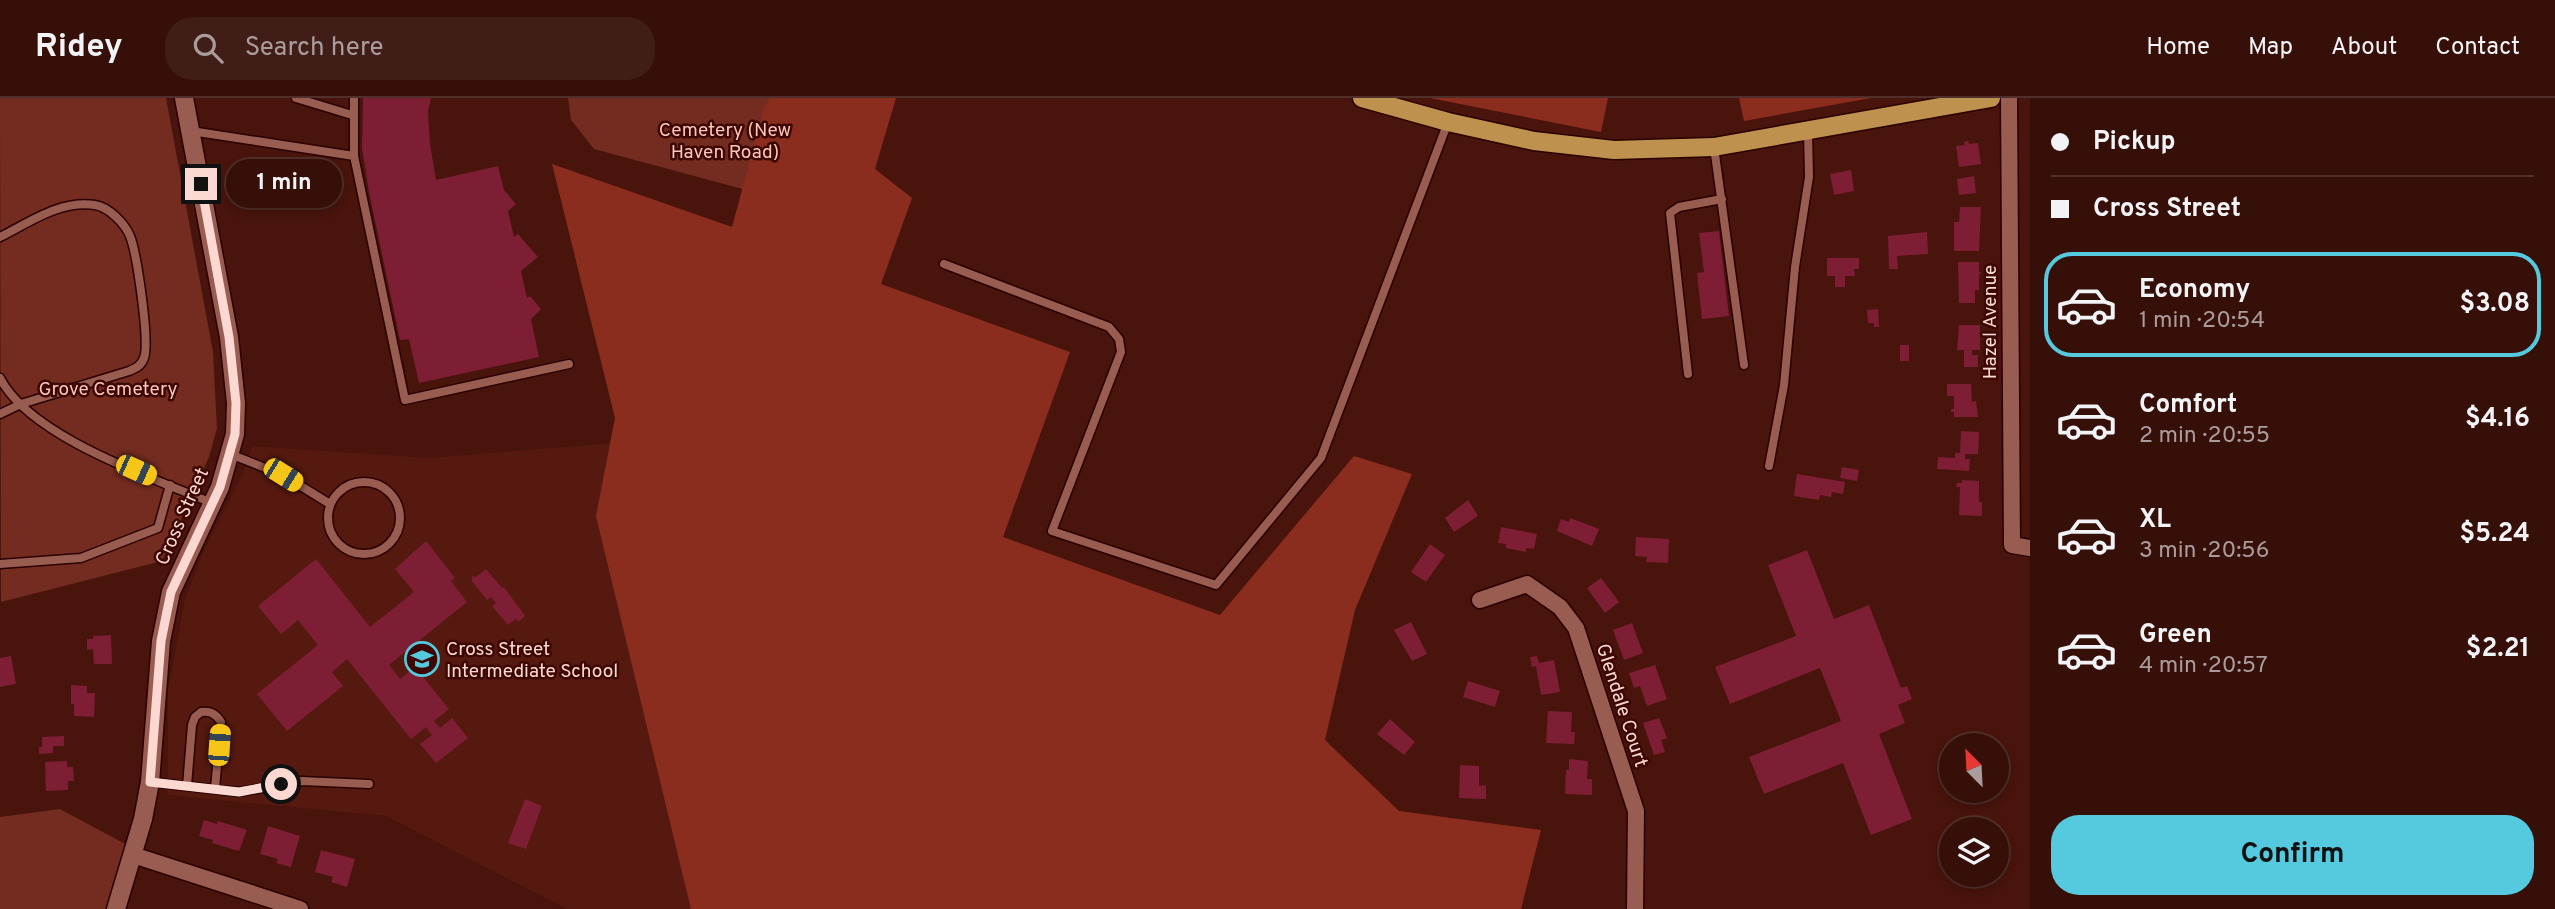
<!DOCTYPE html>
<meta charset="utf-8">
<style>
:root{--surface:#360f09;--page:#411d17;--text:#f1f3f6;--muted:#aa9c9c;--line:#502f2a;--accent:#55cadf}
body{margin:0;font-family:Overpass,sans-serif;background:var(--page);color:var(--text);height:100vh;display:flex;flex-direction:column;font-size:26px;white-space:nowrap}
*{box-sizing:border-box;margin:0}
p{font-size:23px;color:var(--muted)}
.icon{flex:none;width:38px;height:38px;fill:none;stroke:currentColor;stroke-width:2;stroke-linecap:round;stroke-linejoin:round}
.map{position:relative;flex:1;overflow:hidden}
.side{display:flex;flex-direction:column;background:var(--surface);width:525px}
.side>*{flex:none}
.top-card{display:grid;align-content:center;height:154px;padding:0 21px;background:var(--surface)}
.needle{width:46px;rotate:336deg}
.fabs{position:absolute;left:1939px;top:635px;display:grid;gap:14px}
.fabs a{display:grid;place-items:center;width:70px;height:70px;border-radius:50%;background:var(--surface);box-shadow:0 4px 10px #0003,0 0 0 2px var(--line);font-size:35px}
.end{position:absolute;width:32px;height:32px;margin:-16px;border:9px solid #fbd8d1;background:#111;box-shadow:0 0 0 4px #111}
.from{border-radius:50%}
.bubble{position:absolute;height:49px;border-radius:24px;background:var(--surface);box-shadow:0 4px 10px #0003,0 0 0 2px var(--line);font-size:23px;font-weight:700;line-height:49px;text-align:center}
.car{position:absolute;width:21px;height:42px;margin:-21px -10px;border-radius:9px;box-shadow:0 0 5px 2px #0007;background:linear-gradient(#f5c518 24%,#345 0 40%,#f5c518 0 76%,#345 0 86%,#f5c518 0)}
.top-card b{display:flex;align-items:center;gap:24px;height:66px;font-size:26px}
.top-card b+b{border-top:2px solid var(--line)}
.top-card i{width:18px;height:18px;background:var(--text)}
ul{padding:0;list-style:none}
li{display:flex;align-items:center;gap:21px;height:105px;margin:0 14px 10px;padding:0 7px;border:4px solid transparent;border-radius:28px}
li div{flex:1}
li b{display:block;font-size:26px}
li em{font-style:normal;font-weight:700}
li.current{border-color:var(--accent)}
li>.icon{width:63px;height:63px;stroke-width:1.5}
.button{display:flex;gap:14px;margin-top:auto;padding:14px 21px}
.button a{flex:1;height:80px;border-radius:28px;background:var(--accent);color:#111;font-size:28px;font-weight:700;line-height:80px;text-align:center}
header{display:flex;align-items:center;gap:42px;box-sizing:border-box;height:98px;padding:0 35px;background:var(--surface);border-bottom:2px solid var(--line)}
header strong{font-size:33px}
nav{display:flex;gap:38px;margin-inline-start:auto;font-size:24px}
.search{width:490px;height:63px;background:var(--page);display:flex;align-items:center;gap:18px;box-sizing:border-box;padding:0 24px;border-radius:28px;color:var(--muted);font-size:26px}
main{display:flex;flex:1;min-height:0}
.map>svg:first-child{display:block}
.built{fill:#561910}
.green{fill:#742c20}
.forest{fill:#8b2d1e}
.building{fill:#7e1e35}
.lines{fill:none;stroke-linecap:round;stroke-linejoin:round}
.service-casing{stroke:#2b0000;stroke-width:11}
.minor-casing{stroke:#2b0000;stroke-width:19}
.tertiary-casing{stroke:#2b0000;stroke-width:21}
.primary-casing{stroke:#2b0000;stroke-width:21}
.service{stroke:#985c51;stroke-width:8}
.minor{stroke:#985c51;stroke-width:16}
.tertiary{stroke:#985c51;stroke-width:18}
.primary{stroke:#be914e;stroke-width:18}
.route{stroke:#fbd8d1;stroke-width:9}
.labels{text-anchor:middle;stroke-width:5;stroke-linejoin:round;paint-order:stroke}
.park-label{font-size:19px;fill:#fbc5ba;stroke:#3d0803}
.street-label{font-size:19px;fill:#fbd8d1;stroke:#3d0803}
.poi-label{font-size:19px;fill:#fbd8d1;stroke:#3d0803;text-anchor:start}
</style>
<header>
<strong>Ridey</strong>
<div class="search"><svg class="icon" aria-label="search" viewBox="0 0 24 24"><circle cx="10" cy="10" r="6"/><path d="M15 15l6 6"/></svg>Search here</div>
<nav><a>Home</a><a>Map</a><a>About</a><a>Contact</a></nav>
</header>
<main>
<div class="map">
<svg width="2030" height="811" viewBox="0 0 2030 811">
<rect width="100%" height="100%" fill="#48140c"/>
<!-- built -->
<path class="built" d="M615 345 733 811H567L386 718 168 697V594L185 501 204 453 244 373 252 348 428 360Z"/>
<!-- green -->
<path class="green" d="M0 0H166L213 254 217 330 209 359 162 463 1 504Z
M568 0H776L761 96 594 51 571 22Z
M60 711 127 747 107 811H0V719Z"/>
<!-- forest -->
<path class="forest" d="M770 0H896L875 71 912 100 881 186 1070 254 1003 439 1220 517 1354 358 1412 376 1355 512 1325 642 1399 713 1541 732 1521 811H691L596 418 615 320 552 66 732 129 764 10Z
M1430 0H1608L1601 34Z
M1739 0H1871L1744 23Z"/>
<!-- building -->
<path class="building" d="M363 0H431L428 13 430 46 436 82 498 68 504 92 516 106 508 113 514 139 518 136 538 159 521 173 527 200 530 198 541 211 531 221 539 259 419 285 409 241 400 242 369 94 362 50Z
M1968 43 1969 46 1978 45 1981 66 1959 69 1956 48 1965 47 1964 44Z
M1851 72 1854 93 1834 97 1830 76Z
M1974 78 1976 95 1959 97 1957 81Z
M1960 109H1981L1979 153H1954V124H1959Z
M1719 133 1729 218 1702 221 1697 175 1704 174 1699 135Z
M1927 134 1928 156 1897 158 1898 171H1889L1888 138Z
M1827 160H1859V171H1854L1855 178H1845V189H1835V178H1827Z
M1958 164H1979V174H1981L1979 177V192H1975V205H1959Z
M1878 211 1879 229H1874V225H1868L1867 212Z
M1959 227H1980V252H1972V257H1978V269H1964V252H1957Z
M1900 247H1909V263H1900Z
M1947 286H1971L1972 304 1976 303 1978 319H1954V314H1951V311H1954V298H1947Z
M1961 333 1979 334 1978 356H1965V361H1970L1969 373 1937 371 1938 359 1955 360V355H1960Z
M1842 369 1859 372 1857 383 1840 380Z
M1797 376 1845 384 1843 396 1832 394 1831 399 1820 397 1819 402 1794 398Z
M1962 382 1979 383V404H1982V418L1959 417 1960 389H1956L1957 385H1962Z
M1468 402 1478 418 1454 434 1445 420Z
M1570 420 1599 431 1592 448 1557 433 1561 421 1569 424Z
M1501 429 1537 436 1534 451 1526 450V454L1506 450V446L1498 445Z
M1636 439 1669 441 1668 465 1646 464 1647 459 1635 458Z
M426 443 455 480 451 483 467 504 389 567 400 581 415 569 449 611 434 623 440 630 452 620 468 640 436 665 420 646 432 637 426 629 411 641 347 561 332 574 343 588 287 633 257 596 318 547 298 522 281 536 258 508 316 461 370 529 414 494 395 471Z
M1430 446 1445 457 1426 484 1411 474Z
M1807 452 1834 521 1869 507 1901 590 1907 588 1912 601 1898 607 1905 625 1879 636 1912 721 1871 737 1843 665 1764 696 1749 659 1841 623 1820 570 1730 606 1715 569 1796 538 1768 467Z
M486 471 502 490 504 489 525 518 518 524 516 521 508 527 492 508 496 505 491 499 487 502 472 483V478L476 479Z
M1601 480 1619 504 1605 515 1587 490Z
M1411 524 1427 556 1412 563 1394 532Z
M1632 525 1643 555 1624 562 1613 532Z
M111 537 112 566H94L93 551 87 552V541H93V538Z
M11 558 16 586 0 589V560Z
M1537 558 1539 565 1554 562 1560 594 1541 597 1536 568 1532 569 1530 559Z
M1655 567 1667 601 1647 608 1640 588 1634 590 1629 575Z
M1468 583 1500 593 1495 609 1463 599Z
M71 587 87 588V595H95L94 619 74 618V606H71Z
M1548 613 1572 614 1571 634H1575L1574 646 1546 645Z
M1659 620 1667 640 1661 642 1665 654 1654 657 1643 625Z
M1390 621 1415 644 1404 657 1377 636Z
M64 638V648H53V655L39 656V649H42V639Z
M1569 661 1588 663 1587 681H1592V697L1565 696 1566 672H1569Z
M67 663V669H73L74 683H68V692L46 693 45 664Z
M1460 667 1479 668V688L1486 687V701L1459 700Z
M525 701 542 708 526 751 508 745Z
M204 722 217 726 218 723 247 732 239 753 212 745 213 742 199 738Z
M268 728 300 738 291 769 276 765 278 761 260 756Z
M321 752 355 761 347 789 331 784 333 779 315 774Z"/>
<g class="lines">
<!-- service casing -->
<g class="service-casing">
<path id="service" d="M296 0 352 17
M354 0V58L405 302 569 266
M191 33 354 58
M1714 49 1744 267
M0 139C30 124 60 102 95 107 109 109 125 126 130 138 137 156 150 244 144 260 141 268 136 270 129 273L21 306 0 316
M944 166 1109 229 1119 241 1121 254 1052 433 1216 487 1321 360 1448 24
M1688 276 1670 115 1679 109 1722 101
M0 280C30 339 153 380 212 405
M230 356 283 377 330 406
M1769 368 1784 287 1795 169 1809 79 1808 33
M328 420a36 36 0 1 1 72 0a36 36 0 1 1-72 0Z
M0 466 81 460 158 430 170 387
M150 684 239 694 302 683 369 686
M187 688 192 627 195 619 201 614C211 613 216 616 221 624L215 691"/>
</g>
<!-- minor casing -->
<g class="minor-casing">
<path id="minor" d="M2009 0 2012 447 2030 450
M1480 502 1527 486 1560 509 1576 530 1636 713 1635 811
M133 757 300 811"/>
</g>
<!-- tertiary casing -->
<g class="tertiary-casing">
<path id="tertiary" d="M116 811 143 721 150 684 161 543 171 494 220 389 235 336 236 305 229 239 184 0"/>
</g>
<!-- primary casing -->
<g class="primary-casing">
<path id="primary" d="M1362 0 1448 24 1534 43 1614 52 1714 49 1991 0"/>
</g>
<!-- service -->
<use href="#service" class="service"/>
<!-- minor -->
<use href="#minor" class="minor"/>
<!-- tertiary -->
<use href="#tertiary" class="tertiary"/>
<!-- primary -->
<use href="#primary" class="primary"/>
</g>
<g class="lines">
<!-- route -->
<path class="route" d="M201 86 229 239 236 305 235 336 220 389 171 494 161 543 150 684 239 694 281 686"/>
</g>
<!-- icons -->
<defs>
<g id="school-ring" transform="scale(1.75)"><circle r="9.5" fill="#3d0803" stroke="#55cadf" stroke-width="1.5"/><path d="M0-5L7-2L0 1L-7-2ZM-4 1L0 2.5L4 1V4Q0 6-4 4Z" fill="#55cadf"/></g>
</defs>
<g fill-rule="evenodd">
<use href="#school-ring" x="422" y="561"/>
</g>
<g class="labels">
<!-- park labels -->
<g class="park-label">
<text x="725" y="38">Cemetery (New<tspan x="725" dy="22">Haven Road)</tspan></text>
<text x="108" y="297">Grove Cemetery</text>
</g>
<!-- street labels -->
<g class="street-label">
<text transform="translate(1989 224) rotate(-90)" y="7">Hazel Avenue</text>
<text transform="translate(181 418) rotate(-66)" y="7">Cross Street</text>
<text transform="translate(1623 607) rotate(72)" y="7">Glendale Court</text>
</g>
<!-- poi labels -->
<g class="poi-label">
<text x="446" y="557">Cross Street<tspan x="446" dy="22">Intermediate School</tspan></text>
</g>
</g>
</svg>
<div class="fabs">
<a><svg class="needle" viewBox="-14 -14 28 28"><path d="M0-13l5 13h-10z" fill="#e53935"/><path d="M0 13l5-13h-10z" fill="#aa9c9c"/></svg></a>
<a><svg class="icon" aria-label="layers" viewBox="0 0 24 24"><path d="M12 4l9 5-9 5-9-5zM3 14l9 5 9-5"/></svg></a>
</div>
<i class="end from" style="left:281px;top:686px"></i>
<i class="end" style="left:201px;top:86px"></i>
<div class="bubble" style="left:226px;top:61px;width:116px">1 min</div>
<i class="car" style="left:136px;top:372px;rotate:114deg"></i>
<i class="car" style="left:283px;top:377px;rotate:122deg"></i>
<i class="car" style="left:219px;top:647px;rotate:4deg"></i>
</div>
<section class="side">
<div class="top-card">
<b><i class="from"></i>Pickup</b>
<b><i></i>Cross Street</b>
</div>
<ul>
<li class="current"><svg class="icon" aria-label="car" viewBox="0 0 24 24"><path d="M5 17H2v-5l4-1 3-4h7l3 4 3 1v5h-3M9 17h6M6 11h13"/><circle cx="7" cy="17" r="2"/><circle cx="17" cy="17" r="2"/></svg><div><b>Economy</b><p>1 min · 20:54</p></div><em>$3.08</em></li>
<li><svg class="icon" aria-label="car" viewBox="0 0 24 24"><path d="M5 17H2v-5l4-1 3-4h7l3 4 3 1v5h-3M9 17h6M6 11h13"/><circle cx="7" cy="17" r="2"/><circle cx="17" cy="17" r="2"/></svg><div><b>Comfort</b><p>2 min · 20:55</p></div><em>$4.16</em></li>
<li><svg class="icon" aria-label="car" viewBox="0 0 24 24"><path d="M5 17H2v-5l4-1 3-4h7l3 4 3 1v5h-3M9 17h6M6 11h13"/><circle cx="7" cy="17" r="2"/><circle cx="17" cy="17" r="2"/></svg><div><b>XL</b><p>3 min · 20:56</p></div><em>$5.24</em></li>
<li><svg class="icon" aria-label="car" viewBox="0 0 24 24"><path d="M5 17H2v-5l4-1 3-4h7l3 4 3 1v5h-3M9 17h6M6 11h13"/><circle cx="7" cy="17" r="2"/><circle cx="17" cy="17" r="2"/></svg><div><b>Green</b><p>4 min · 20:57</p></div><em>$2.21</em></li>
</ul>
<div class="button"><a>Confirm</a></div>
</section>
</main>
